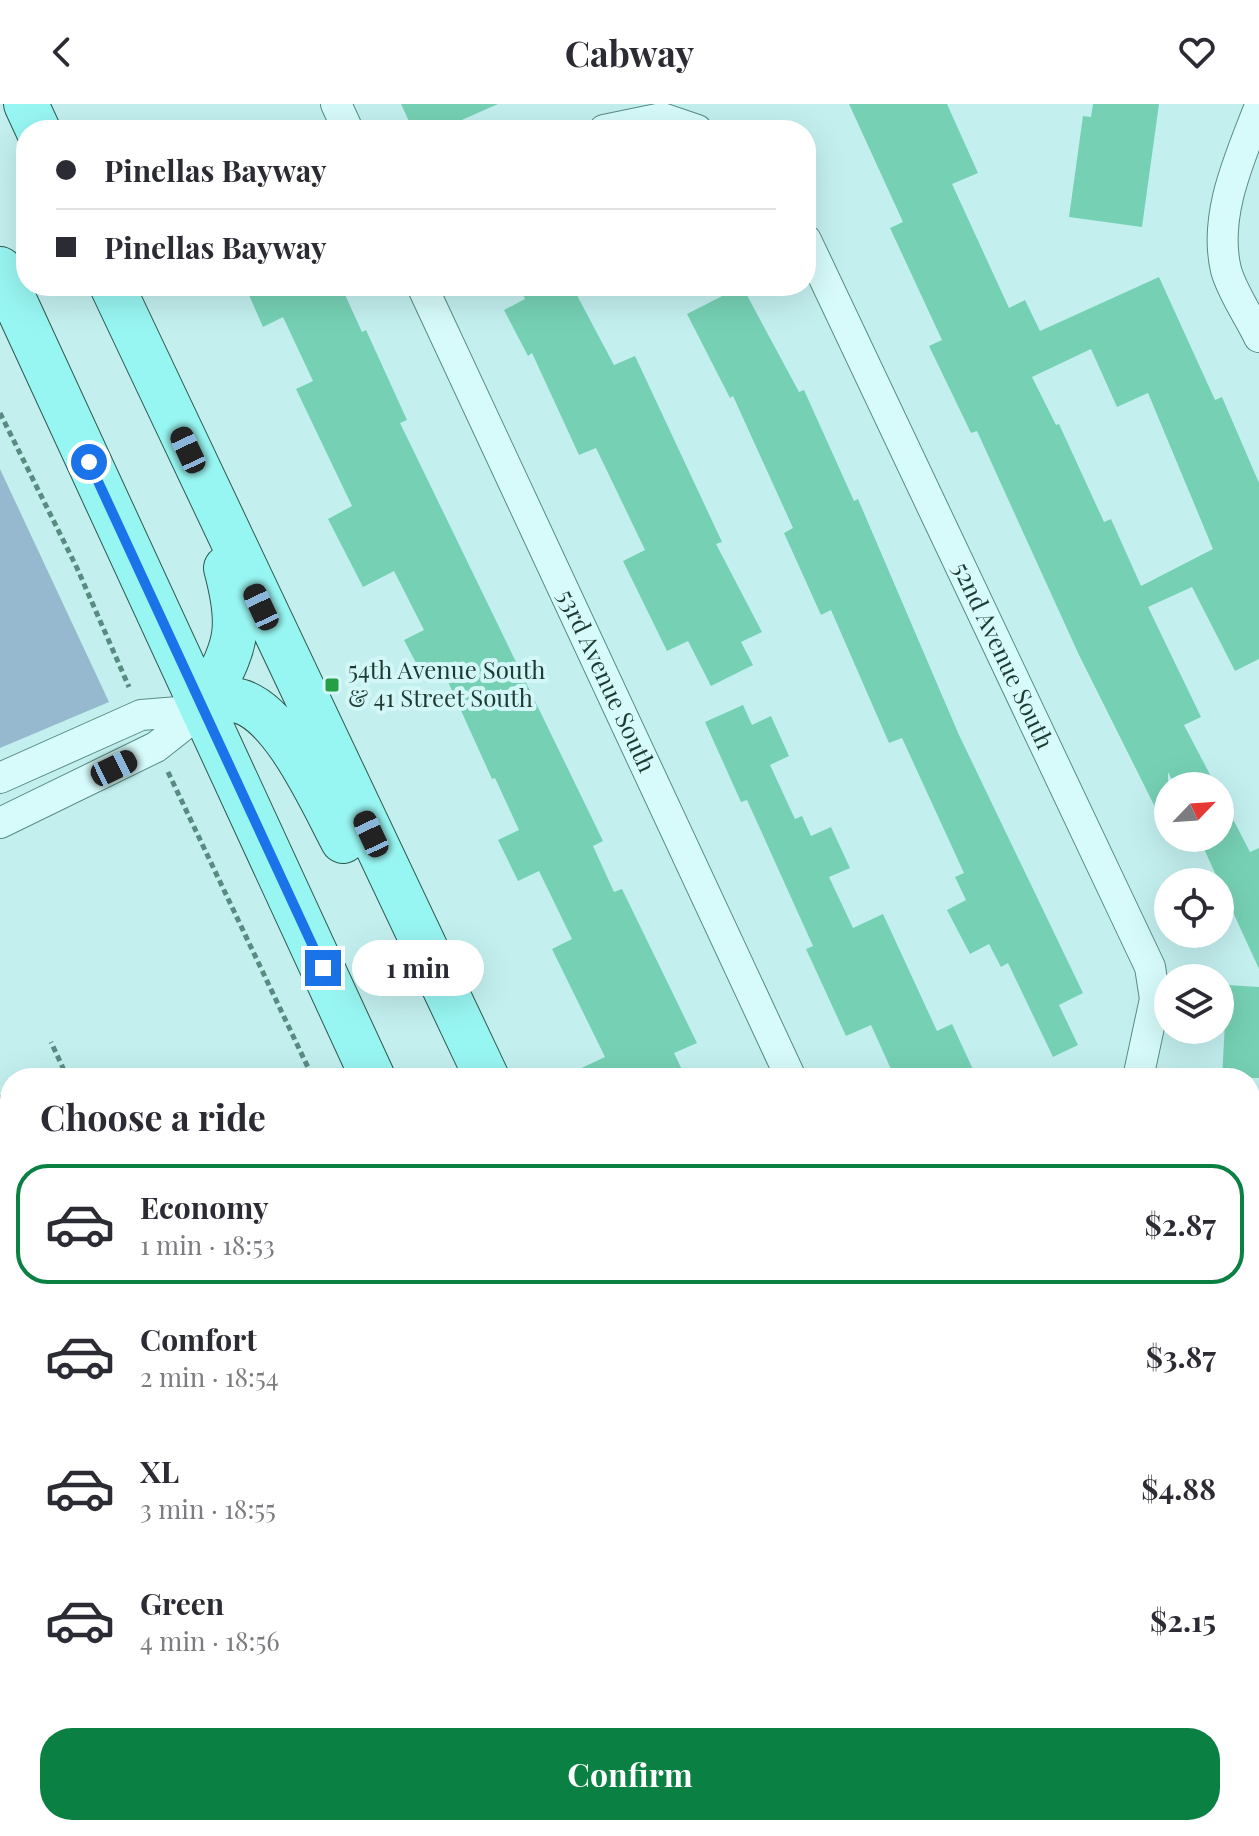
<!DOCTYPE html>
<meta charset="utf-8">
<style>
:root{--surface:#fff;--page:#f2f2f3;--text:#2b2b33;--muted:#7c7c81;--line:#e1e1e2;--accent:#0b8043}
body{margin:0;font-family:"Playfair Display",serif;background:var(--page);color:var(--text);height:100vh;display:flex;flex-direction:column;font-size:30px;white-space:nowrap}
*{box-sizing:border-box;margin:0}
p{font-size:26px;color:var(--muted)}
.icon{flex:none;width:44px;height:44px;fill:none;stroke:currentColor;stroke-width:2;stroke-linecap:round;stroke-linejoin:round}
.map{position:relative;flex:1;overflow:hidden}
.drawer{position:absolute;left:0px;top:964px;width:1260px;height:768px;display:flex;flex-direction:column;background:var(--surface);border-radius:32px 32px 0 0;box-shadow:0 8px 32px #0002}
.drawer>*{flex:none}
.hud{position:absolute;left:16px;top:16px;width:800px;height:176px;border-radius:32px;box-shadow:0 8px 32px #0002;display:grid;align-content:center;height:176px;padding:0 40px;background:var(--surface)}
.needle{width:52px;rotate:65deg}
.tools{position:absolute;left:1154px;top:668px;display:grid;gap:16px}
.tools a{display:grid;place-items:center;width:80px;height:80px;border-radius:50%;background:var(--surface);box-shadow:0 8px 32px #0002;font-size:40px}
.end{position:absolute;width:36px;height:36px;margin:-18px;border:10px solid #1a73e8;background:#fff;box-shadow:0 0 0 4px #fff}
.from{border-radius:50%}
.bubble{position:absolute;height:56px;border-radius:28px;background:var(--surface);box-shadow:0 8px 32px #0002;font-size:26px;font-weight:700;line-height:56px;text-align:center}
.car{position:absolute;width:24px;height:48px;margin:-24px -12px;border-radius:10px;box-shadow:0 0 6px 2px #0007;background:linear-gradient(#222 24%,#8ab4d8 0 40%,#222 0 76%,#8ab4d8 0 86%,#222 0)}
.hud b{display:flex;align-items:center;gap:28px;height:76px;font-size:30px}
.hud b+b{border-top:2px solid var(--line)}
.hud i{width:20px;height:20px;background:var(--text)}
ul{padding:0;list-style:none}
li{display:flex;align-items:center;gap:24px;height:120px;margin:0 16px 12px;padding:0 24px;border:4px solid transparent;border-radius:32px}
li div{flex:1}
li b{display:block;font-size:30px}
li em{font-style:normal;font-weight:700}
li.selected{border-color:var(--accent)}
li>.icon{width:72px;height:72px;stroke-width:1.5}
h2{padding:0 40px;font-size:36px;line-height:96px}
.cta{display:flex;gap:16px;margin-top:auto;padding:16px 40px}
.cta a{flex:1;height:92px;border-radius:32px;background:var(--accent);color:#fff;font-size:32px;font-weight:700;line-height:92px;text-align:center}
header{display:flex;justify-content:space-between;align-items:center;height:104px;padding:0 40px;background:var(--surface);font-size:36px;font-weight:700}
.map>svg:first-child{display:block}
.green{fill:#96b9cf}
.water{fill:#c2a5c3;stroke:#926b91;stroke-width:2}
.building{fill:#76d1b4;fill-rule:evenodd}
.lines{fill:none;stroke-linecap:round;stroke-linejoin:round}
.minor-casing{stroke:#588c82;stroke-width:32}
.primary-casing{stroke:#2d594e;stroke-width:46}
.path{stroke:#588c82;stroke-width:5;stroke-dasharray:6 4;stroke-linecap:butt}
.minor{stroke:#d6fbfa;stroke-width:30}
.primary{stroke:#98f6f2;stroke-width:44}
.route{stroke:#1a73e8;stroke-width:10}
.poi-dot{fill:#259e45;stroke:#d3f7f7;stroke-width:3}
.labels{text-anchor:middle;stroke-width:8;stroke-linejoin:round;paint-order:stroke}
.street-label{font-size:24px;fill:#1d3b33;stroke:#d3f7f7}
.poi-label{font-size:24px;fill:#1d3b33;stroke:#d3f7f7;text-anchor:start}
</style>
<header><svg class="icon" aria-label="back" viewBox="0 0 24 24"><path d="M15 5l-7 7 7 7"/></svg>Cabway<svg class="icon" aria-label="heart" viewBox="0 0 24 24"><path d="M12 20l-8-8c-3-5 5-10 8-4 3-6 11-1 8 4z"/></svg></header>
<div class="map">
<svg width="1259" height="1732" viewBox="0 0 1259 1732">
<rect width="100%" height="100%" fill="#c3f0ef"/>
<!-- green -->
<path class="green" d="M0 365 109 598 0 644Z"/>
<!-- water -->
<path class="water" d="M0 1603 10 1608V1672L0 1681Z"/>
<!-- building -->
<path class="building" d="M401 0H498L439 26H413Z
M849 0H947L978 69 952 80 1009 204 1025 196 1040 227 1159 173 1215 296 1222 293 1259 379V555L1235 567 1192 483 1148 503 1201 613 1184 621 1216 682H1175L1168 668V729L1079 551 977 327 971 329 929 242 942 236 890 124 903 118ZM1091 245 1117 303 1148 289 1213 445 1141 482 1111 415 1104 418 1059 320 1056 321 1032 273Z
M1093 0H1159L1142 123 1069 113 1083 12 1091 13Z
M245 182H341L362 228 366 226 407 316 400 319 603 737 593 742 614 788 622 785 697 939 674 949 686 974H560L605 953 552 845 572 835 539 767 518 777 498 736 519 726 495 674 492 675 444 569 426 578 404 536 424 526 394 467 363 483 328 415 352 402 296 285 313 277 283 213 263 223Z
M519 182H572L614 261 635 252 722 438 716 440 762 528 741 538 753 561 711 582 688 537 667 547 623 457 645 446 596 344 579 351 532 249 528 252 504 206 525 195Z
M742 182 799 288 804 286 854 397 858 395 959 631 1083 889 1059 901 1078 941 1053 953 1008 859 1001 863 989 840 970 850 947 806 966 796 955 773 964 769 902 634 889 639 831 506 821 511 784 429 793 424 733 292 730 294 687 210Z
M743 601 752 621 771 612 789 652 770 661 795 715 802 712 811 732 831 723 850 764 829 773 853 824 883 810 937 927 952 920 977 974H895L871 921 846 932 806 845 813 842 747 696 741 698 705 618Z
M1220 690 1250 748 1259 744V865L1199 734H1220Z
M1227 881 1259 883V974H1222Z"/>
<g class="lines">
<!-- minor casing -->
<g class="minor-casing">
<g id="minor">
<path d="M336 0 348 26"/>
<path d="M1259 4C1240 54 1213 111 1226 166 1232 188 1249 212 1259 233"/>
<path d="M604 26 662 14 697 26"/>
<path id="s1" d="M806 136 1150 863 1155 895 1138 974"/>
<path id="s2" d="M422 182 791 974"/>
<path d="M0 674 141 611 203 606"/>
<path d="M0 719 156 643 203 606"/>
<path d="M1250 1362 1259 1357"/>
<path d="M1140 1722 1145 1732"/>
</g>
</g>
<!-- primary casing -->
<g class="primary-casing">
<path id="primary" d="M26 0 38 26
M0 165 373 974
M112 182 487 974
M203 606C211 603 224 596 233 596 280 600 323 700 343 737
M203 606C232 544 245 535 226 464
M730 1722 735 1732
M842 1722 847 1732"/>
</g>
<!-- path -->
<path class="path" d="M0 309 77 464 129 583
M168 668 313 974
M43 974 63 964 51 938
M0 994 10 990
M0 1175 10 1171
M675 1722 680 1732"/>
<!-- minor -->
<use href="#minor" class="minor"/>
<!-- primary -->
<use href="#primary" class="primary"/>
</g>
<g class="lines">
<!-- route -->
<path class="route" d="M89 358 323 864"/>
</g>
<!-- markers -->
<rect class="poi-dot" x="324" y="573" width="16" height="16" rx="4"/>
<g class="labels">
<!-- street labels -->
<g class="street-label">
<text dy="8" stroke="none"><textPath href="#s1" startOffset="460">52nd Avenue South</textPath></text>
<text dy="8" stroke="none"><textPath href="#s2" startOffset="436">53rd Avenue South</textPath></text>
</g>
<!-- poi labels -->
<g class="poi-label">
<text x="348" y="575">54th Avenue South<tspan x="348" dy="28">&amp; 41 Street South</tspan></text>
</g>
</g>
</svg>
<div class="tools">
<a><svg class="needle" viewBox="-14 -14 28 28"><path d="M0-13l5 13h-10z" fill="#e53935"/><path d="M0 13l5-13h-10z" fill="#7c7c81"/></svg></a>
<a><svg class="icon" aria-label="locate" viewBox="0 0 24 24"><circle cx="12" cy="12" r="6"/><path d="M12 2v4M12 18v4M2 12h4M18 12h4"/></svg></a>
<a><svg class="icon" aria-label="layers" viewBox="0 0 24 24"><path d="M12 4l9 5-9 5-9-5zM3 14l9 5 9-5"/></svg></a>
</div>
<i class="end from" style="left:89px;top:358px"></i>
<i class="end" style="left:323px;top:864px"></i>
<div class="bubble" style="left:352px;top:836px;width:132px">1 min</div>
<i class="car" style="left:188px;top:346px;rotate:335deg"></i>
<i class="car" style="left:261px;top:503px;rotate:335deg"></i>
<i class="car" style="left:114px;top:664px;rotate:64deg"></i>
<i class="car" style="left:371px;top:730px;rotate:335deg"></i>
<div class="hud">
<b><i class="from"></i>Pinellas Bayway</b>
<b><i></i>Pinellas Bayway</b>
</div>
<section class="drawer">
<h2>Choose a ride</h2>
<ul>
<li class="selected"><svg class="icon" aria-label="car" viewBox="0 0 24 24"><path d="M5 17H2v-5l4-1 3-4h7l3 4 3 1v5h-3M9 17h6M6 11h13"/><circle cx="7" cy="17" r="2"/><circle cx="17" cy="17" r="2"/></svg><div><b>Economy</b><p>1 min · 18:53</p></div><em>$2.87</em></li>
<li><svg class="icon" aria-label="car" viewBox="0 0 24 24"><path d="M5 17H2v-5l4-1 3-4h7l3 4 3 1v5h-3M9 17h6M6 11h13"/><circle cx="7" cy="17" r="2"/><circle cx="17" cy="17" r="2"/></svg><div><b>Comfort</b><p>2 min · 18:54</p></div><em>$3.87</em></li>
<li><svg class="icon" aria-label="car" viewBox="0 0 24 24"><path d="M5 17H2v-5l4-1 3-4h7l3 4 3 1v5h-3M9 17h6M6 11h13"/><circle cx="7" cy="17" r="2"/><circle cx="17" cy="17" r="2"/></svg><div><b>XL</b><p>3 min · 18:55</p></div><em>$4.88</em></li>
<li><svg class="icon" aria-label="car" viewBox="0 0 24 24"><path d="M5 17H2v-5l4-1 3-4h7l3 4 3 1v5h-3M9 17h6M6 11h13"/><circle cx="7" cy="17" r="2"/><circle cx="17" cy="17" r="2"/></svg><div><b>Green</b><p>4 min · 18:56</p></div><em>$2.15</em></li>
</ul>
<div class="cta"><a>Confirm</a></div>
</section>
</div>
